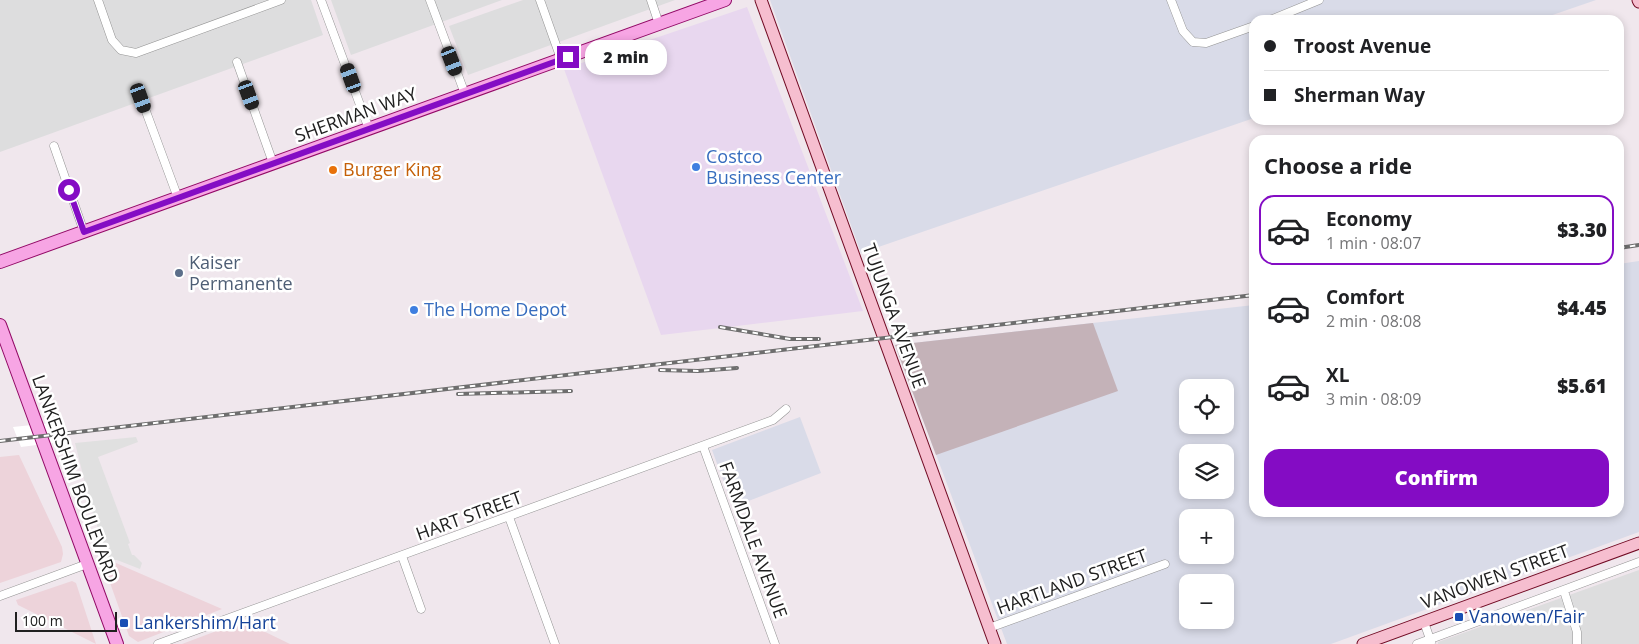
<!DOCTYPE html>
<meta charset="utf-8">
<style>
:root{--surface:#fff;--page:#f2f2f2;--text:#202124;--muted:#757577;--line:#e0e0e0;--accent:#840cc4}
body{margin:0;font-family:"Open Sans",sans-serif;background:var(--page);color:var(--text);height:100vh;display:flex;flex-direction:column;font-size:19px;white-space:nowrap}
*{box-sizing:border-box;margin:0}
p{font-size:16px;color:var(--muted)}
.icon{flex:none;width:28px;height:28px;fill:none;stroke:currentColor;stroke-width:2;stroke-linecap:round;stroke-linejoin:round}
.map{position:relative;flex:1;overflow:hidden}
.panel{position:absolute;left:1249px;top:135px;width:375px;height:382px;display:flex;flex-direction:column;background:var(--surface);border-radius:15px;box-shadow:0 2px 8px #0003}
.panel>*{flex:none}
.top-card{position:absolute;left:1249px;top:15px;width:375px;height:110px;border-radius:15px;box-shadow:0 2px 8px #0003;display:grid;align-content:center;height:110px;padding:0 15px;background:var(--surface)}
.controls{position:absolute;left:1179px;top:379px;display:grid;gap:10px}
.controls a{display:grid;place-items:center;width:55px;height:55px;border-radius:10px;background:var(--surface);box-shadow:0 2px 8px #0003;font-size:25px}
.scale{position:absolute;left:15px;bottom:12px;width:102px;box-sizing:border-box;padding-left:5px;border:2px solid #202020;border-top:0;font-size:14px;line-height:18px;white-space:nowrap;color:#202020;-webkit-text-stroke:4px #fff;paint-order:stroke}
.end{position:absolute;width:22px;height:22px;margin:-11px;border:6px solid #840cc4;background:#fff;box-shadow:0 0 0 2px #fff}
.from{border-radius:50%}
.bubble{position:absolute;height:35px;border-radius:15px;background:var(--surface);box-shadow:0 2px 8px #0003;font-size:16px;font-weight:800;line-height:35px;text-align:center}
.car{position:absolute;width:15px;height:30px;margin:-15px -8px;border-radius:6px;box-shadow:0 0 4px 1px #0007;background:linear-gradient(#222 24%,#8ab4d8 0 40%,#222 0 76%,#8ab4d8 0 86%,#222 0)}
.top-card b{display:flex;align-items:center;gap:18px;height:48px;font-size:19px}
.top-card b+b{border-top:1px solid var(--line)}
.top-card i{width:12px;height:12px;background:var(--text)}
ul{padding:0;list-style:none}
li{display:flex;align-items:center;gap:15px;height:70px;margin:0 10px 8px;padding:0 5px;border:2px solid transparent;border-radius:15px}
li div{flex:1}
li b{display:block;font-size:19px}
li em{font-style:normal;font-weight:800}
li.selected{border-color:var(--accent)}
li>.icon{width:45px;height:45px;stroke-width:1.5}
h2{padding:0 15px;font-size:22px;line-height:60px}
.button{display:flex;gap:10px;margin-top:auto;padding:10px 15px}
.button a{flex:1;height:58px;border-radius:15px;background:var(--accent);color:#fff;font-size:20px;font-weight:800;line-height:58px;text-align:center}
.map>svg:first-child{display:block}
.residential{fill:#ddddde}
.commercial{fill:#e8d7ef}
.industrial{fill:#d9dbe8;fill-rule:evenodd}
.construction{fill:#c4b2b8}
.farmland{fill:#edd3da}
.parking{fill:#e0e0e0}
.pier{fill:#fff}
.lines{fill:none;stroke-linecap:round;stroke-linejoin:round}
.street-casing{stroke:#949494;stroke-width:9}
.secondary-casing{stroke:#720b24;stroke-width:13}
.primary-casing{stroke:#920966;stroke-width:14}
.street{stroke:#fff;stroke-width:8}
.secondary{stroke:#f6becf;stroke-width:11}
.primary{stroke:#f7a5e4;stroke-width:12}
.rail-casing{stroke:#6e6e6e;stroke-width:4}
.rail{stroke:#fff;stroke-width:2;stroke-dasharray:5.5;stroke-linecap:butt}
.route{stroke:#840cc4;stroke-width:6}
.shop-dot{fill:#3f7fe0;stroke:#fff;stroke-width:2}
.food-dot{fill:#e8710a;stroke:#fff;stroke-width:2}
.service-dot{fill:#5c6f8a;stroke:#fff;stroke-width:2}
.transit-dot{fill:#1a4fb4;stroke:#fff;stroke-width:2}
.labels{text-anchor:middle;stroke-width:5;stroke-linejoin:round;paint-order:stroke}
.street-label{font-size:18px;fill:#202020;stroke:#fff}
.shop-label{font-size:18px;fill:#366cbe;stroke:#fff;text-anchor:start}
.food-label{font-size:18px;fill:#c56008;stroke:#fff;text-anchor:start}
.service-label{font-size:18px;fill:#4e5e75;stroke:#fff;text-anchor:start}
.transit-label{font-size:18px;fill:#164399;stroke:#fff;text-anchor:start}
</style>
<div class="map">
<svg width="1639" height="644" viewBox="0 0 1639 644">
<rect width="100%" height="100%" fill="#f0e7ed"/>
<!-- residential -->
<path class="residential" d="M0 0H311L323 35 0 152Z
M331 0H502L351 55Z
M523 0H675L468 75 449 26Z
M1639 570V644H1438V642Z"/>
<!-- commercial -->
<path class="commercial" d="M747 7 863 311 661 335 564 69Z"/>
<!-- industrial -->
<path class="industrial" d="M770 0H1596L1538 20H1254V118L861 253Z
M1639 261V532L1331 644H1007L895 345 1254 305V512H1619V264ZM1188 388H1225V425H1188ZM1188 452H1225V490H1188ZM1188 518H1225V555H1188ZM1188 582H1225V620H1188Z
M800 417 821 473 733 507 712 450Z"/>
<!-- construction -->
<path class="construction" d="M1093 323 1118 391 936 455 895 345Z"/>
<!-- farmland -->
<path class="farmland" d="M19 455 62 547 63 554 61 562 0 583V457Z
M109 560 222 609 138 642 129 636 104 566Z
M72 581 76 583 96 644 18 605 16 600Z
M243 621 290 644H182Z"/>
<!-- parking -->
<path class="parking" d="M136 437 138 442 98 457 130 543 128 544 132 555H134L142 563 140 569 117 560H109L92 511 75 443Z"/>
<!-- pier -->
<path class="pier" d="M60 422 68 441 21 447 13 427Z"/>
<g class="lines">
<!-- street casing -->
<g class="street-casing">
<path id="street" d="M98 0 112 40 121 50 136 53 281 0
M321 0 369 129
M430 0 465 94
M540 0 561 59
M651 0 659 24
M1171 0 1183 31 1193 42 1206 43 1254 26
M1270 20 1319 0
M237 62 273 163
M141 98 178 198
M54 146 84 232
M703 446 775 644
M509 517 555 644
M402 556 421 609
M1564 591 1577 632V644
M0 596 87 564
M1424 622 1431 642
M989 628 1165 564
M158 644 773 420 786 409
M1417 644 1639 562"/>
</g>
<!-- secondary casing -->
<g class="secondary-casing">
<path id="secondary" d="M761 0 995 644
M1638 0 1639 2
M1363 644 1639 543"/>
</g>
<!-- primary casing -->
<g class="primary-casing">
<path id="primary" d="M0 262 725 0
M0 325 117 644"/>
</g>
<!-- street -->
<use href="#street" class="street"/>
<!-- secondary -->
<use href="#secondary" class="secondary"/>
<!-- primary -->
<use href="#primary" class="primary"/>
<!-- rail casing -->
<g class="rail-casing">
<path id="rail" d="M1619 248 1639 245
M720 327 790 339H819
M660 370 698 371 737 368
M458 394 571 391
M0 441 1254 295"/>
</g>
<!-- rail -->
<use href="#rail" class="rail"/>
</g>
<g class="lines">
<!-- route -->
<path class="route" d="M69 190 84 232 568 57"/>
</g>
<!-- markers -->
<g class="shop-dot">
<circle cx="696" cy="167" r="5"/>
<circle cx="414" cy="310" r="5"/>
</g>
<circle class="food-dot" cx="333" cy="170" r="5"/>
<circle class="service-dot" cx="179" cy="273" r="5"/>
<g class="transit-dot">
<rect x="1454" y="612" width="10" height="10" rx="2.5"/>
<rect x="119" y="618" width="10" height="10" rx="2.5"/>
</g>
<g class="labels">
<!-- street labels -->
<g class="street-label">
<text transform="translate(356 115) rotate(-20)" y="6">SHERMAN WAY</text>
<text transform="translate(894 316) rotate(70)" y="6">TUJUNGA AVENUE</text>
<text transform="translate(75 479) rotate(70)" y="6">LANKERSHIM BOULEVARD</text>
<text transform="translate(469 516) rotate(-20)" y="6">HART STREET</text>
<text transform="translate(753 540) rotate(70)" y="6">FARMDALE AVENUE</text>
<text transform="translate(1495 577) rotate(-20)" y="6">VANOWEN STREET</text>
<text transform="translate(1072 582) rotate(-20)" y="6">HARTLAND STREET</text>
</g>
<!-- shop labels -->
<g class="shop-label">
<text x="706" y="163">Costco<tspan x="706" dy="21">Business Center</tspan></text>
<text x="424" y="316">The Home Depot</text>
</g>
<!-- food labels -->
<g class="food-label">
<text x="343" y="176">Burger King</text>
</g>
<!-- service labels -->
<g class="service-label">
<text x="189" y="269">Kaiser<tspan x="189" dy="21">Permanente</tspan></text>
</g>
<!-- transit labels -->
<g class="transit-label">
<text x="1469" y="623">Vanowen/Fair</text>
<text x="134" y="629">Lankershim/Hart</text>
</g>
</g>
</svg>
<div class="controls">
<a><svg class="icon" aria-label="locate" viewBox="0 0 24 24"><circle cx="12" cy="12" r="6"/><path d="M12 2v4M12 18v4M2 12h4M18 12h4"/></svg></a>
<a><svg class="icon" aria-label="layers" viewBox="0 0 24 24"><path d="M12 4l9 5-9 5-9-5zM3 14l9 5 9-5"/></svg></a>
<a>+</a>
<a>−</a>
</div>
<div class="scale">100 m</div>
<i class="end from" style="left:69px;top:190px"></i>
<i class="end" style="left:568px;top:57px"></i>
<div class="bubble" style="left:585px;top:40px;width:82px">2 min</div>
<i class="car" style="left:452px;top:61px;rotate:159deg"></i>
<i class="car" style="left:351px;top:78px;rotate:340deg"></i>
<i class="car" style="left:249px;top:95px;rotate:160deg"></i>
<i class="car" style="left:141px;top:98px;rotate:160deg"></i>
<div class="top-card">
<b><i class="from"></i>Troost Avenue</b>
<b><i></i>Sherman Way</b>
</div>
<section class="panel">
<h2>Choose a ride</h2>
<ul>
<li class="selected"><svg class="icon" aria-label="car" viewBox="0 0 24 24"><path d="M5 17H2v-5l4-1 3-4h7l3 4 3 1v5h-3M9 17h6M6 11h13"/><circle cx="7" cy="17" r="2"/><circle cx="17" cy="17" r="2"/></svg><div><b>Economy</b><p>1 min · 08:07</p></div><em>$3.30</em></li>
<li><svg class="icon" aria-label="car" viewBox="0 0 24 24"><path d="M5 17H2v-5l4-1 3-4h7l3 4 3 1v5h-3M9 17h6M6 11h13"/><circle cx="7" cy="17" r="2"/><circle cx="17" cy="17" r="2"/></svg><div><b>Comfort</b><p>2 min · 08:08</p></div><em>$4.45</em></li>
<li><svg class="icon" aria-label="car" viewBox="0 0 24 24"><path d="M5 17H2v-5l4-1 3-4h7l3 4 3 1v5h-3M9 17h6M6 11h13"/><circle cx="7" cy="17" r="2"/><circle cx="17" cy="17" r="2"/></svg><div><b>XL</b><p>3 min · 08:09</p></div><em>$5.61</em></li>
</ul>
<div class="button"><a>Confirm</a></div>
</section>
</div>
